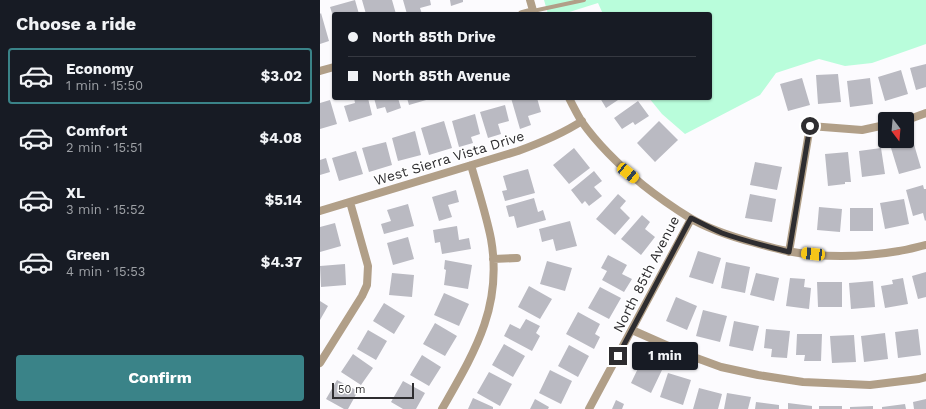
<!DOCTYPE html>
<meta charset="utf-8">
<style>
:root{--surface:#171b24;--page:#242831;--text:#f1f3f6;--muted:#9ea1a6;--line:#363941;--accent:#3a8388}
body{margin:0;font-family:"Work Sans",sans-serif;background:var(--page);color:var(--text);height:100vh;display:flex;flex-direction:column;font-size:15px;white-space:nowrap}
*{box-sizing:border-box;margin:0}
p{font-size:13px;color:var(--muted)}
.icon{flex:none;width:22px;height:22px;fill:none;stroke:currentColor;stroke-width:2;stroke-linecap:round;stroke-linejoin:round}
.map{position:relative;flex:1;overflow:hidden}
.drawer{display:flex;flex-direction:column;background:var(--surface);width:320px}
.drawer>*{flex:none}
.banner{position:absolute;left:12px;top:12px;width:380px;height:88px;border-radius:4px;box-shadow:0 1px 3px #0004;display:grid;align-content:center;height:88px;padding:0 16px;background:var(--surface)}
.needle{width:26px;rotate:164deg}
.controls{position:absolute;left:558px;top:112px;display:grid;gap:8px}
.controls a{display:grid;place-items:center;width:36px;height:36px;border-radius:4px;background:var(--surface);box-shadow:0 1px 3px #0004;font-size:20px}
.scale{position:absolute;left:12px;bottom:10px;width:82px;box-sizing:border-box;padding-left:4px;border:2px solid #2e2d30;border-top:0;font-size:11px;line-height:14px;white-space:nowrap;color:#2e2d30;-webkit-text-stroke:3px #fff;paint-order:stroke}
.end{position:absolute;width:18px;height:18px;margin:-9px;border:5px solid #2e2d30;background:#fff;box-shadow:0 0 0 2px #fff}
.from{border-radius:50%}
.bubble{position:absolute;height:28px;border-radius:4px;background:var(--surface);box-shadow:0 1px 3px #0004;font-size:13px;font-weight:700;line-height:28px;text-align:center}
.car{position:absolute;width:12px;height:24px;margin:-12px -6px;border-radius:5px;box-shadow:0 0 3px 1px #0007;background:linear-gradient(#f5c518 24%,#345 0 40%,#f5c518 0 76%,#345 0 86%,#f5c518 0)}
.banner b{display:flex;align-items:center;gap:14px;height:38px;font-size:15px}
.banner b+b{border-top:1px solid var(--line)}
.banner i{width:10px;height:10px;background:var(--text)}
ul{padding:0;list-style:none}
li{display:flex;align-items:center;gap:12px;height:56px;margin:0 8px 6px;padding:0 8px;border:2px solid transparent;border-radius:4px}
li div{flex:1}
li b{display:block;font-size:15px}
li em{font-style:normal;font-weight:700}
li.selected{border-color:var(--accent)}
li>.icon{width:36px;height:36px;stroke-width:1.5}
h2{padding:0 16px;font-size:18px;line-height:48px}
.action{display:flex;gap:8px;margin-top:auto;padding:8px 16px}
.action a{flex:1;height:46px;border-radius:4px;background:var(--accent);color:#fff;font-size:16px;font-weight:700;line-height:46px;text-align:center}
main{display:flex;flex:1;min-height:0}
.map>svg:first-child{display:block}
.green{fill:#b9fddb}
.building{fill:#babac2}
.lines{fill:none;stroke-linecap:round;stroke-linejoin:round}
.lane{stroke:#b19f88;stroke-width:4}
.street{stroke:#b19f88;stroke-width:8}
.route{stroke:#2e2d30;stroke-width:5}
.labels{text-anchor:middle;stroke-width:3;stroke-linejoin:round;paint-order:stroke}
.street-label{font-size:14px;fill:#2e2d30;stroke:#fff}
</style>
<main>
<section class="drawer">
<h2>Choose a ride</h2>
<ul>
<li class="selected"><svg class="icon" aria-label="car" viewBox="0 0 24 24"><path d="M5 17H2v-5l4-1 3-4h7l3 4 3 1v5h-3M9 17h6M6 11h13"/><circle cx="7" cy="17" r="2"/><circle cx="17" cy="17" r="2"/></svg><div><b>Economy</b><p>1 min · 15:50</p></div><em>$3.02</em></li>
<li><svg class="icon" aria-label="car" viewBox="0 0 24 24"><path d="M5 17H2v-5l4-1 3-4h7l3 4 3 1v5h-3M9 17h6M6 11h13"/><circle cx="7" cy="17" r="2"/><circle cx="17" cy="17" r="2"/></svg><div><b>Comfort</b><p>2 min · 15:51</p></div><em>$4.08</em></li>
<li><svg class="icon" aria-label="car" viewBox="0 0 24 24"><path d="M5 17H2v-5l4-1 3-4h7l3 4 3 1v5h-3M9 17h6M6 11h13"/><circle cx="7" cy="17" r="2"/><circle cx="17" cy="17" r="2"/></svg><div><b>XL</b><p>3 min · 15:52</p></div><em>$5.14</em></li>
<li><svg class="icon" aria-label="car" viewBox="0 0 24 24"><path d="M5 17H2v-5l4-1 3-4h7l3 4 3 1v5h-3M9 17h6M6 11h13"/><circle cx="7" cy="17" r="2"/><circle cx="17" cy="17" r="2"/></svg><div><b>Green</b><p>4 min · 15:53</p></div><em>$4.37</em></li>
</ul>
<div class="action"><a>Confirm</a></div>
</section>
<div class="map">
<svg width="606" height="409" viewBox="0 0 606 409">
<rect width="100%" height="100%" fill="#fcfbfe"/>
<!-- green -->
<path class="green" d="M224 0H606V44L552 63 525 66 499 59 456 73 440 95 365 134 342 114 329 98H390V14H283L278 3 243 14H228Z"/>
<!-- building -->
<path class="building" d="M35 0 39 14H14V19L10 7Z
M42 0H72L76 14H46Z
M83 0H110L111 5 100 8 102 14H87Z
M130 0H143V2L131 6Z
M1 13 9 41 0 44V14Z
M606 64V87L596 90 590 68Z
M581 70 588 94 565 101 558 77Z
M518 74 521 102 498 104 496 75Z
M482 78 490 105 468 111 460 84Z
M550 78 553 104 530 107 527 81Z
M34 98H48L52 115 29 122 24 106 35 103Z
M54 98H78L81 108 67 113 65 107 57 109Z
M87 98H113L89 105Z
M191 98H217L221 112 208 116 211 125 200 129Z
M280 98H301L286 108Z
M10 100 17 124 0 129V103Z
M318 101 329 116 315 125 313 122 302 129 294 118Z
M185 105 189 121 178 124 181 134 168 138 160 112Z
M155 114 160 134 151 137 153 143 139 147 132 121Z
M124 121 132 148 109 155 101 128Z
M339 121 358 140 335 162 317 143Z
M95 131 101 155 78 161 72 138Z
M593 141 601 168 579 174 571 148Z
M66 142 72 165 49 172 42 148Z
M254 148 270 168 249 184 233 165Z
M561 148 565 174 542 177 539 151Z
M36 151 43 174 19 181 12 158Z
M528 152 531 182H525V184L508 186 505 154Z
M6 158 10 172 0 175V160Z
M435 162 462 167 457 190 430 185Z
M208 169 215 193 185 201 182 191 187 190 183 176Z
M274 171 282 181 274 187 282 196 269 206 265 201 262 204 251 190Z
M603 185 604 189H606V220L605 221 603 213 593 216 586 190Z
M136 190 139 202 128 205 132 217 119 221 112 197Z
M298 194 306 201 300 208 310 218 295 235 276 219Z
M430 194 456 199 452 222 425 218Z
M214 198 218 212 223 210 226 220 197 228 194 216 189 217 186 206Z
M584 199 589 224 565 229 560 203Z
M88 204 94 226 64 234 61 224 71 221 67 210Z
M499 207 522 209 520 232 497 230Z
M530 208H553V231H530Z
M322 215 330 222 325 229 335 237 321 255 301 239Z
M250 221 257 246 236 251 233 239 222 242 219 229Z
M15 223 21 246 0 252V227Z
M137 226 139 240 149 238 151 249 122 254 120 242 115 243 113 230Z
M88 237 94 259 73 265 67 243Z
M378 251 401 258 393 284 369 277Z
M288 255 307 265 302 274 312 279 304 292 282 280 287 271 281 268Z
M125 260 152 265 148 289 124 285 126 270 124 269Z
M227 261 252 268 245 291 220 284Z
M406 262 430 267 425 293 401 288Z
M25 264 26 285 1 287 0 266Z
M606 272V297L598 299 592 276Z
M72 273 94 275 92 297 69 295Z
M436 273 459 278 454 301 430 295Z
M470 278 485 279 484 287 491 288 489 309 466 306Z
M583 278 588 304 565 308 561 286 573 284 572 280Z
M553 281 555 307 531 309 529 283Z
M497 282H522V307H498Z
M209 286 232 299 220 319 198 307Z
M280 287 301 298 289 319 268 308Z
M124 293 149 304 139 326 114 315Z
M356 297 377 306 367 330 346 321Z
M0 301 8 306 0 320Z
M64 303 85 316 74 334 53 321Z
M383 310 407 316 400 342 376 336Z
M258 312 280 324 275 334 280 337 274 349 246 334Z
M206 319 220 326 216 333 220 336 212 351 184 336 190 324 200 329Z
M414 321 439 326 433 351 409 346Z
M115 323 137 336 125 356 103 344Z
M446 329 470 331 467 358 451 357 452 349 444 348Z
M598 329 601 355 578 358 575 332Z
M48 330 67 341 56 360 37 349Z
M565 333 568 359 544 362 541 336Z
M477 334H502L501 361H484L485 355H476Z
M534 335 536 362 512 363 510 336Z
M184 344 205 356 193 377 172 365Z
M249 345 269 356 258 377 238 366Z
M33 354 53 368 41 385 21 372Z
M102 355 121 367 109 386 90 375Z
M322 360 342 370 331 393 311 383Z
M230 370 252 381 241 404 219 393Z
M169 372 192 384 180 406 157 393Z
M348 373 371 380 363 405 340 397Z
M17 380 38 391 28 409H24L6 399Z
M83 381 105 393 96 409H83L71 402Z
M379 388 402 394 398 409H373Z
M407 393 431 397 428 409H404Z
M153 398 173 407V409H148Z
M215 399 229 407 228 409H210Z
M606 399V409H594L593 402Z
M296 400 304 404 302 409H292Z
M436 402 459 405V409H435Z
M468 403 492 406V409H468Z
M585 404 586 409H562V407Z
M499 406H522V409H499Z
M553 406V409H530V407Z"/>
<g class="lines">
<!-- lane -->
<path class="lane" d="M213 11 264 0"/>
<!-- street -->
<path class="street" d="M210 0 214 14
M202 14 213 11
M0 71 14 67
M249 98C253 106 257 114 262 122 279 146 300 166 323 185 338 197 354 208 370 218 390 230 413 237 435 243 446 246 457 249 467 251 503 258 544 257 579 251 588 250 597 247 606 245
M587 120 606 113
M0 211 198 151C220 143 242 134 262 121
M469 252 490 126 542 130 565 125
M173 259 197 258
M312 330 371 356 401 367 438 375 483 382 550 385 599 379 606 377
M0 363 42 296 47 285 48 266 30 202
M122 409C154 353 183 307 171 239 166 214 158 190 151 165
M269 409 371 219"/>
</g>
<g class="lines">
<!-- route -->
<path class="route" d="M298 356 371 218C381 223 392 229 402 233 424 241 446 246 469 252L490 126"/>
</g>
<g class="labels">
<!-- street labels -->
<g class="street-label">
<text transform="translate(129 158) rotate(-17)" y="5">West Sierra Vista Drive</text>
<text transform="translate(326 274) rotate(-63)" y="5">North 85th Avenue</text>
</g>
</g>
</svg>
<div class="controls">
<a><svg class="needle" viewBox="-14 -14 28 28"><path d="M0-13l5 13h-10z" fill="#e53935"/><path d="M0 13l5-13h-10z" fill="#9ea1a6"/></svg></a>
</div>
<div class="scale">50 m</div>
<i class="end from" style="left:490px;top:126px"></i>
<i class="end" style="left:298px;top:356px"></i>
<div class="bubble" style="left:312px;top:342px;width:66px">1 min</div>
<i class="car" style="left:308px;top:173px;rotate:129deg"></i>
<i class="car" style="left:493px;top:254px;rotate:276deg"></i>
<div class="banner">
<b><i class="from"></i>North 85th Drive</b>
<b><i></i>North 85th Avenue</b>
</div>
</div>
</main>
